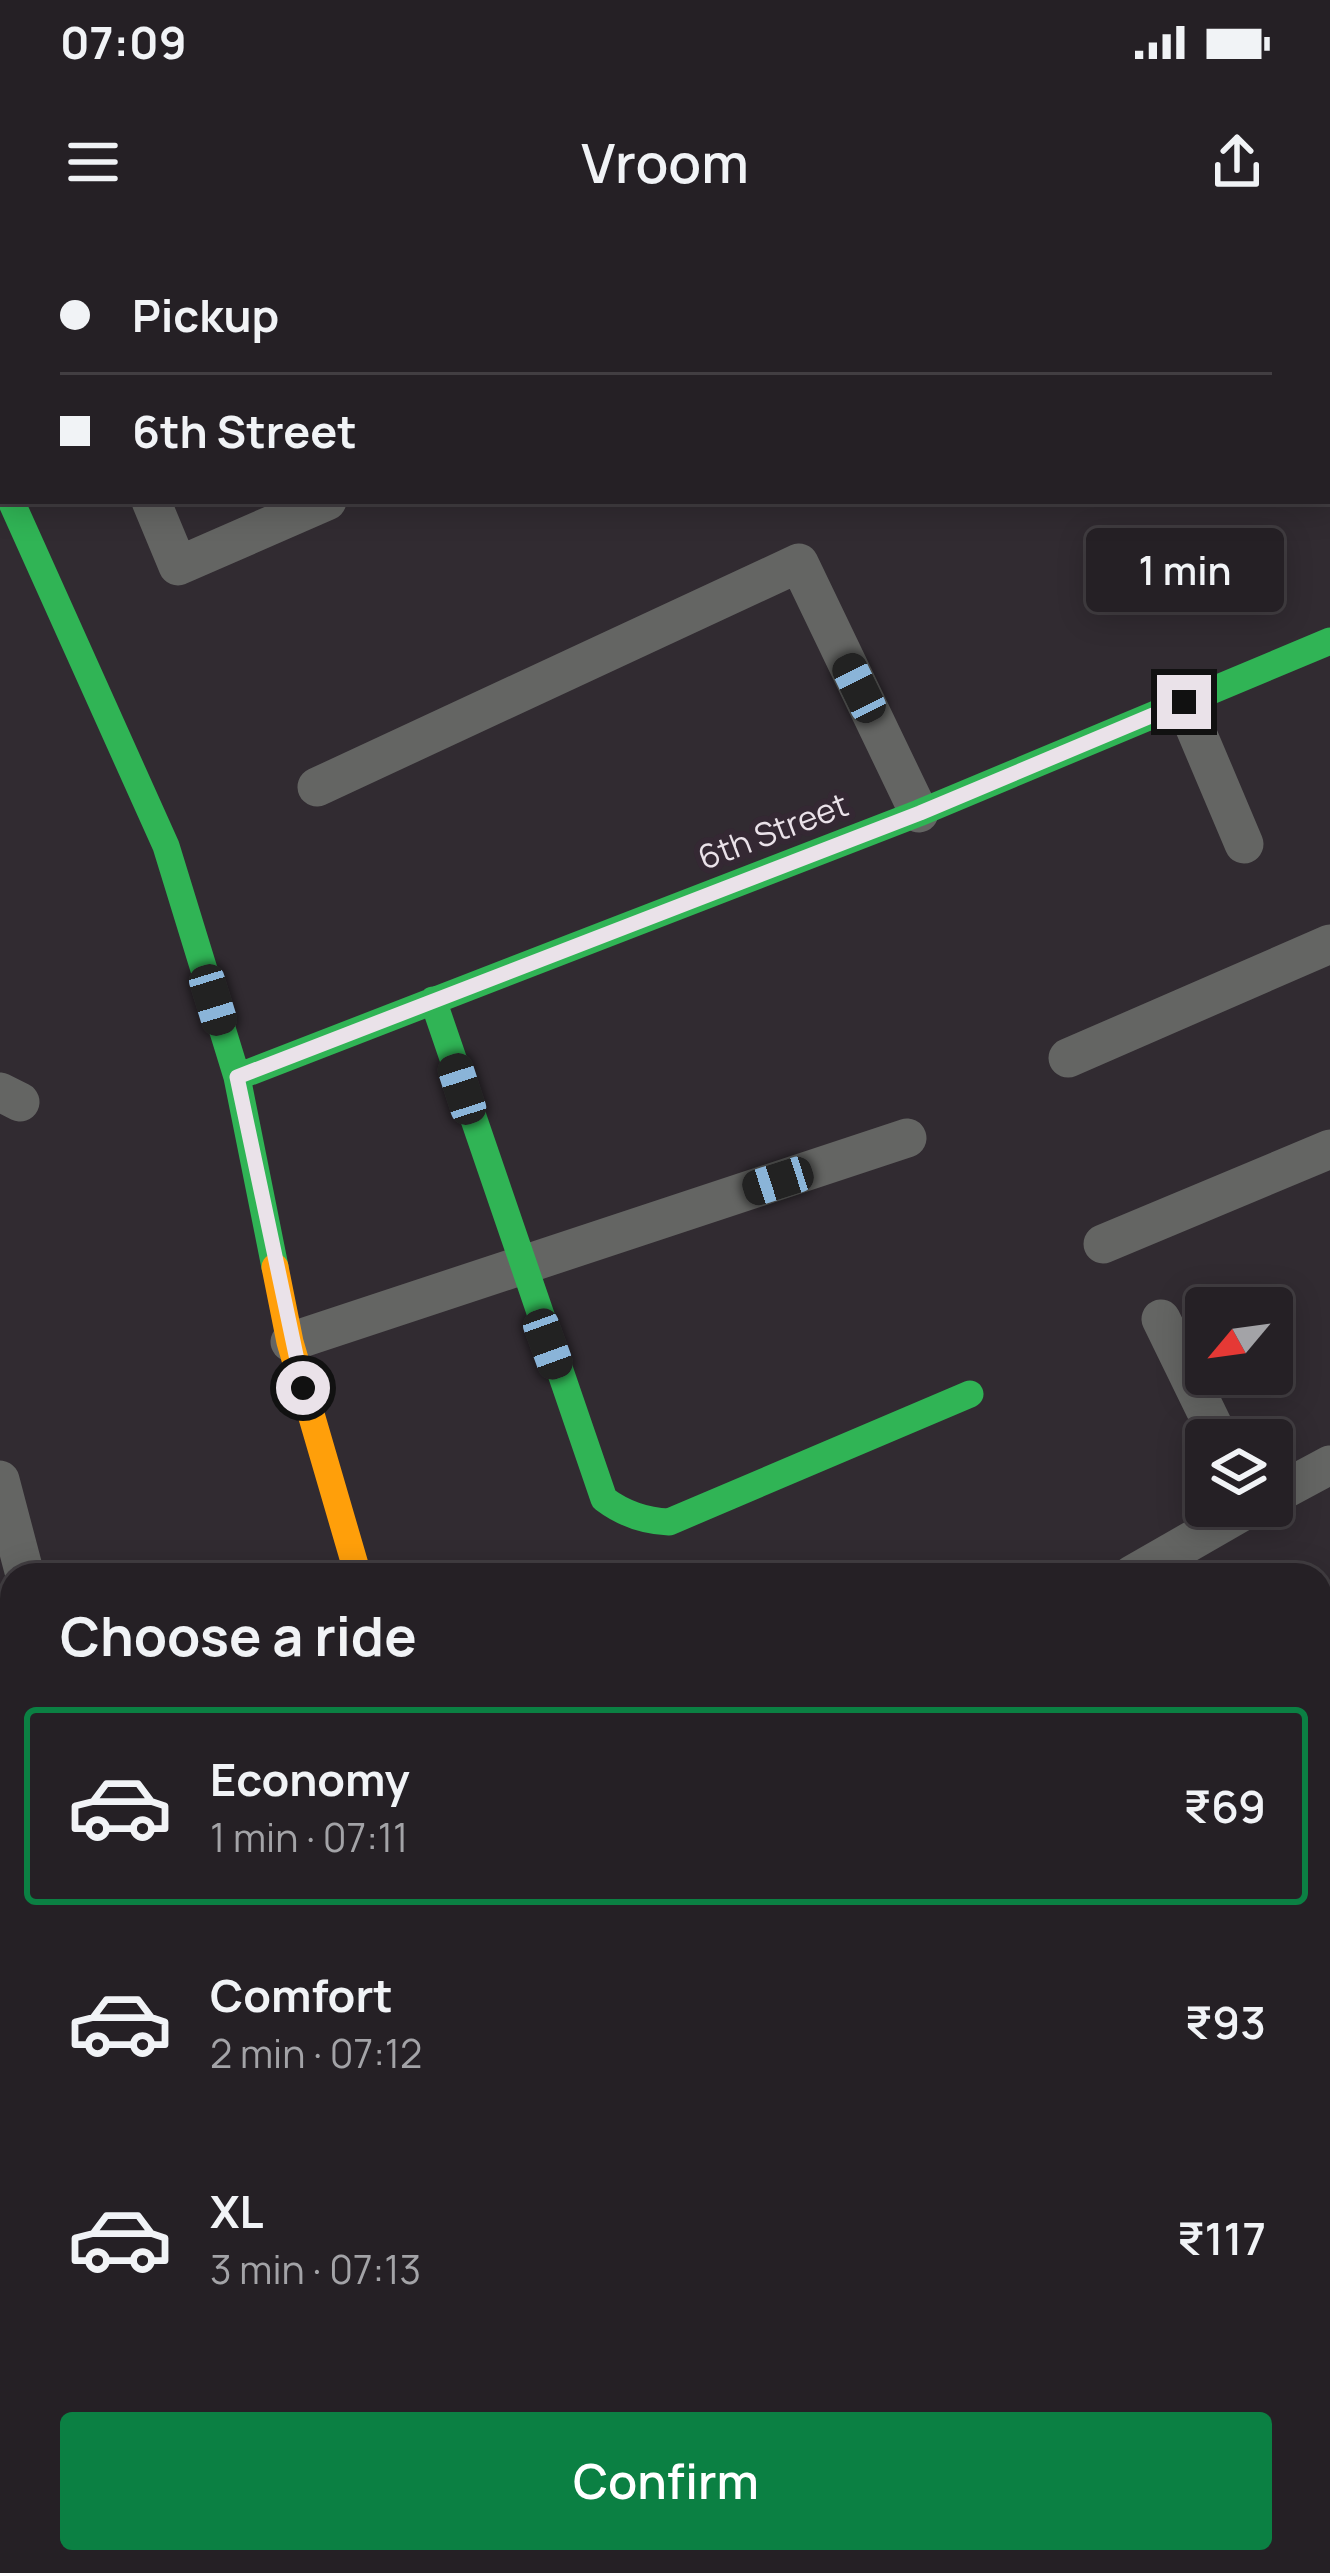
<!DOCTYPE html>
<meta charset="utf-8">
<style>
:root{--surface:#252025;--page:#2d282d;--text:#f1f3f6;--muted:#a3a3a7;--line:#423e42;--accent:#0b8043}
body{margin:0;font-family:Manrope,sans-serif;background:var(--page);color:var(--text);height:100vh;display:flex;flex-direction:column;font-size:45px;white-space:nowrap}
*{box-sizing:border-box;margin:0}
p{font-size:39px;color:var(--muted)}
.icon{flex:none;width:66px;height:66px;fill:none;stroke:currentColor;stroke-width:2;stroke-linecap:round;stroke-linejoin:round}
.map{position:relative;flex:1;overflow:hidden}
.panel{position:absolute;left:0px;top:1323px;width:1332px;height:1011px;display:flex;flex-direction:column;background:var(--surface);border-radius:36px 36px 0 0;box-shadow:0 6px 30px #0003,0 0 0 3px var(--line)}
.panel>*{flex:none}
.guide{position:absolute;left:0px;top:0px;width:1332px;height:264px;box-shadow:0 6px 30px #0003,0 0 0 3px var(--line);display:grid;align-content:center;height:264px;padding:0 60px;background:var(--surface)}
.needle{width:78px;rotate:241deg}
.controls{position:absolute;left:1185px;top:1047px;display:grid;gap:24px}
.controls a{display:grid;place-items:center;width:108px;height:108px;border-radius:12px;background:var(--surface);box-shadow:0 6px 30px #0003,0 0 0 3px var(--line);font-size:60px}
.end{position:absolute;width:54px;height:54px;margin:-27px;border:15px solid #eae2e9;background:#111;box-shadow:0 0 0 6px #111}
.from{border-radius:50%}
.bubble{position:absolute;height:84px;border-radius:12px;background:var(--surface);box-shadow:0 6px 30px #0003,0 0 0 3px var(--line);font-size:39px;font-weight:600;line-height:84px;text-align:center}
.car{position:absolute;width:36px;height:72px;margin:-36px -18px;border-radius:15px;box-shadow:0 0 9px 3px #0007;background:linear-gradient(#222 24%,#8ab4d8 0 40%,#222 0 76%,#8ab4d8 0 86%,#222 0)}
.guide b{display:flex;align-items:center;gap:42px;height:114px;font-size:45px}
.guide b+b{border-top:3px solid var(--line)}
.guide i{width:30px;height:30px;background:var(--text)}
ul{padding:0;list-style:none}
li{display:flex;align-items:center;gap:36px;height:198px;margin:0 24px 18px;padding:0 36px;border:6px solid transparent;border-radius:12px}
li div{flex:1}
li b{display:block;font-size:45px}
li em{font-style:normal;font-weight:600}
li.current{border-color:var(--accent)}
li>.icon{width:108px;height:108px;stroke-width:1.5}
h2{padding:0 60px;font-size:54px;line-height:144px}
.cta{display:flex;gap:24px;margin-top:auto;padding:24px 60px}
.cta a{flex:1;height:138px;border-radius:12px;background:var(--accent);color:#fff;font-size:48px;font-weight:600;line-height:138px;text-align:center}
.status{display:flex;justify-content:space-between;align-items:center;height:84px;padding:0 60px;background:var(--surface);direction:ltr}
.status svg{height:33px;fill:currentColor}
header{display:flex;justify-content:space-between;align-items:center;height:156px;padding:0 60px;background:var(--surface);font-size:54px;font-weight:600}
.map>svg:first-child{display:block}
.lines{fill:none;stroke-linecap:round;stroke-linejoin:round}
.street{stroke:#646563;stroke-width:39}
.fast{stroke:#30b455;stroke-width:27}
.slow{stroke:#ff9f0a;stroke-width:27}
.route{stroke:#eae2e9;stroke-width:15}
.labels{text-anchor:middle;stroke-width:12;stroke-linejoin:round;paint-order:stroke}
.street-label{font-size:33px;fill:#eae2e9;stroke:#342833}
</style>
<div class="status"><b>07:09</b><svg viewBox="0 0 49 12"><path d="M0 12V9h3v3zM5 12V6h3v6zM10 12V3h3v9zM15 12V0h3v12zM26 1h20v11H26zM47 4h2v5h-2z"/></svg></div>
<header><svg class="icon" aria-label="menu" viewBox="0 0 24 24"><path d="M4 6h16M4 12h16M4 18h16"/></svg>Vroom<svg class="icon" aria-label="share" viewBox="0 0 24 24"><path d="M12 15V3M7 8l5-5 5 5M5 13v7h14v-7"/></svg></header>
<div class="map">
<svg width="1330" height="2333" viewBox="0 0 1330 2333">
<rect width="100%" height="100%" fill="#312b31"/>
<g class="lines">
<!-- street -->
<path class="street" d="M42 0 43 3
M206 0 208 3
M574 0 575 3
M923 3 930 0
M1329 208 1330 210
M151 261 178 326 327 261
M1184 462 1244 604
M317 547 799 323 919 573
M1068 818 1330 704
M0 852 20 862
M1103 1004 1330 909
M1161 1079 1220 1200
M290 1102 907 898
M0 1240 25 1335
M1272 1256 1330 1225
M1132 1335 1252 1266
M0 1438 12 1435
M0 2207 12 2200
M488 2322 493 2333"/>
<!-- fast -->
<path class="fast" d="M11 261 166 606 237 837 275 1027
M433 760 604 1259C624 1274 644 1281 669 1282L970 1154
M237 837 919 573 1330 401
M1320 1740 1330 1732"/>
<!-- slow -->
<path class="slow" d="M275 1027 290 1102 358 1335
M747 2322 756 2333
M539 2333 555 2322"/>
</g>
<g class="lines">
<!-- route -->
<path class="route" d="M303 1148 237 837 920 573 1184 462"/>
</g>
<g class="labels">
<!-- street labels -->
<g class="street-label">
<text transform="translate(773 591) rotate(-21)" y="12">6th Street</text>
</g>
</g>
</svg>
<div class="controls">
<a><svg class="needle" viewBox="-14 -14 28 28"><path d="M0-13l5 13h-10z" fill="#e53935"/><path d="M0 13l5-13h-10z" fill="#a3a3a7"/></svg></a>
<a><svg class="icon" aria-label="layers" viewBox="0 0 24 24"><path d="M12 4l9 5-9 5-9-5zM3 14l9 5 9-5"/></svg></a>
</div>
<i class="end from" style="left:303px;top:1148px"></i>
<i class="end" style="left:1184px;top:462px"></i>
<div class="bubble" style="left:1086px;top:288px;width:198px">1 min</div>
<i class="car" style="left:859px;top:448px;rotate:334deg"></i>
<i class="car" style="left:213px;top:760px;rotate:163deg"></i>
<i class="car" style="left:462px;top:849px;rotate:342deg"></i>
<i class="car" style="left:778px;top:941px;rotate:252deg"></i>
<i class="car" style="left:548px;top:1104px;rotate:160deg"></i>
<div class="guide">
<b><i class="from"></i>Pickup</b>
<b><i></i>6th Street</b>
</div>
<section class="panel">
<h2>Choose a ride</h2>
<ul>
<li class="current"><svg class="icon" aria-label="car" viewBox="0 0 24 24"><path d="M5 17H2v-5l4-1 3-4h7l3 4 3 1v5h-3M9 17h6M6 11h13"/><circle cx="7" cy="17" r="2"/><circle cx="17" cy="17" r="2"/></svg><div><b>Economy</b><p>1 min · 07:11</p></div><em>₹69</em></li>
<li><svg class="icon" aria-label="car" viewBox="0 0 24 24"><path d="M5 17H2v-5l4-1 3-4h7l3 4 3 1v5h-3M9 17h6M6 11h13"/><circle cx="7" cy="17" r="2"/><circle cx="17" cy="17" r="2"/></svg><div><b>Comfort</b><p>2 min · 07:12</p></div><em>₹93</em></li>
<li><svg class="icon" aria-label="car" viewBox="0 0 24 24"><path d="M5 17H2v-5l4-1 3-4h7l3 4 3 1v5h-3M9 17h6M6 11h13"/><circle cx="7" cy="17" r="2"/><circle cx="17" cy="17" r="2"/></svg><div><b>XL</b><p>3 min · 07:13</p></div><em>₹117</em></li>
</ul>
<div class="cta"><a>Confirm</a></div>
</section>
</div>
